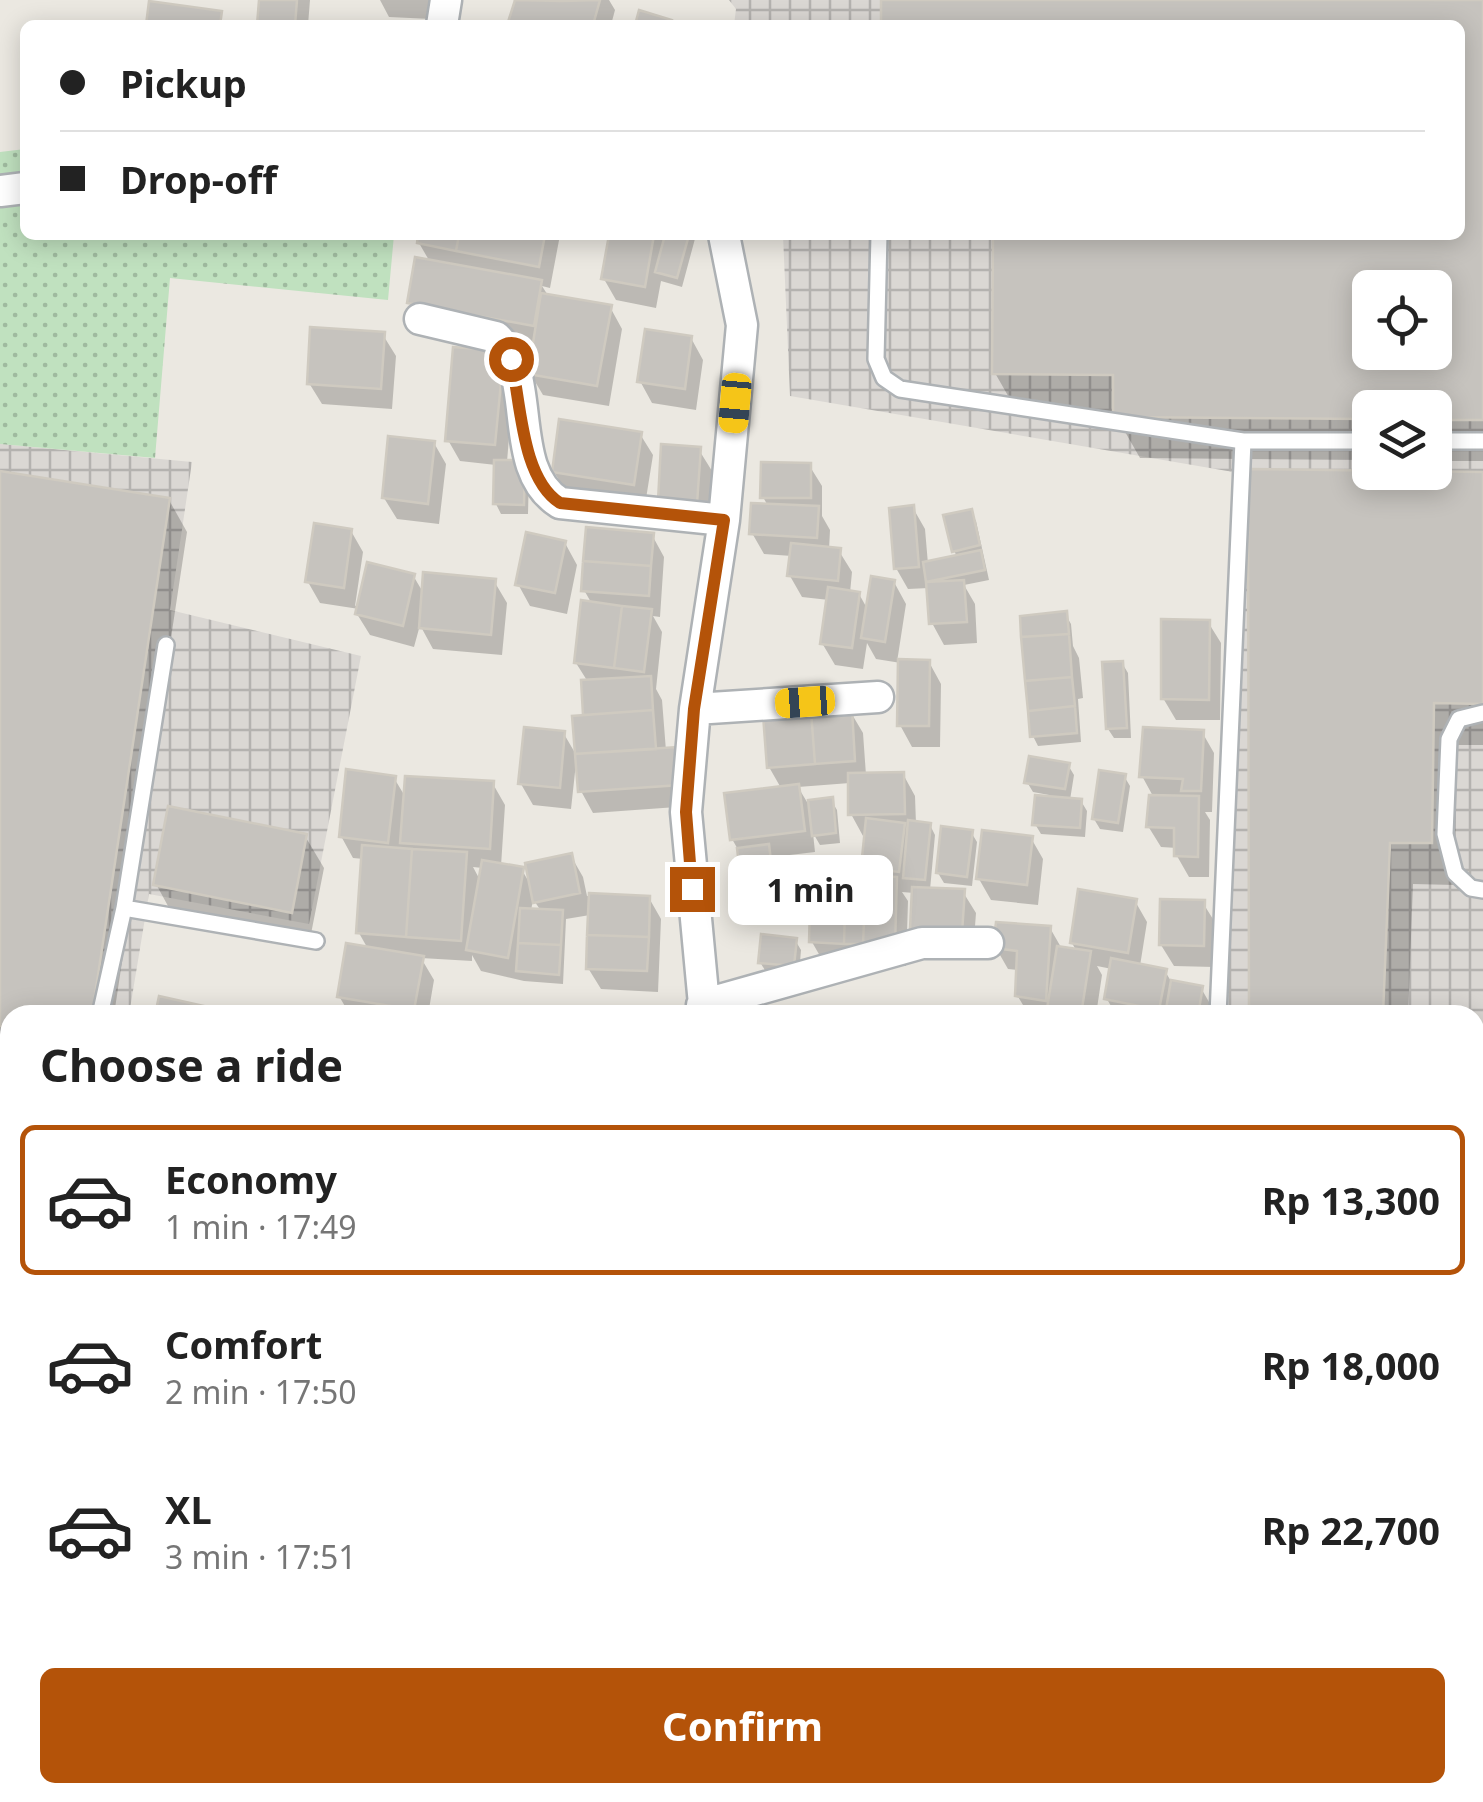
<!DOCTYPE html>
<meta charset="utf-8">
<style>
:root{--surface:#fff;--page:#f6f6f6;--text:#222;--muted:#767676;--line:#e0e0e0;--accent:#b45309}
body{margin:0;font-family:"Noto Sans",sans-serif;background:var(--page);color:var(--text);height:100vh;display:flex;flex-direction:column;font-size:38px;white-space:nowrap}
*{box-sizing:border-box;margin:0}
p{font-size:32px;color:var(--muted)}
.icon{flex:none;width:55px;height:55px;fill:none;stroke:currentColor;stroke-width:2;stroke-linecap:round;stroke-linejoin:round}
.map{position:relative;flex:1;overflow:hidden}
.drawer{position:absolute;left:0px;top:1005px;width:1485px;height:798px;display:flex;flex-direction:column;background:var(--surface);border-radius:30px 30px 0 0;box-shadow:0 5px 25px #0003}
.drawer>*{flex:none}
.top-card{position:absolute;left:20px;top:20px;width:1445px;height:220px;border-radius:15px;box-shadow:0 5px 25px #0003;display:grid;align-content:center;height:220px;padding:0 40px;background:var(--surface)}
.tools{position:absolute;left:1352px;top:270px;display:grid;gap:20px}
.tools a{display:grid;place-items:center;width:100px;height:100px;border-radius:15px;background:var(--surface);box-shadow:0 5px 25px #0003;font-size:50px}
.end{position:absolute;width:45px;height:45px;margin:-22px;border:12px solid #b45309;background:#fff;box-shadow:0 0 0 5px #fff}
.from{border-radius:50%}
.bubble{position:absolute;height:70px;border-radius:15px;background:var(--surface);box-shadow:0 5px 25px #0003;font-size:32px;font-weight:700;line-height:70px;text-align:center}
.car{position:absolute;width:30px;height:60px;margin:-30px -15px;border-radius:12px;box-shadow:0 0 8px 2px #0007;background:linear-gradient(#f5c518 24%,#345 0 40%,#f5c518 0 76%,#345 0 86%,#f5c518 0)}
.top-card b{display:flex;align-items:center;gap:35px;height:95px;font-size:38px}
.top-card b+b{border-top:2px solid var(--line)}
.top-card i{width:25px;height:25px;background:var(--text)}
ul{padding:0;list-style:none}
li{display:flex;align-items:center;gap:30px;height:150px;margin:0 20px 15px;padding:0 20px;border:5px solid transparent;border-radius:15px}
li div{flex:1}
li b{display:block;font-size:38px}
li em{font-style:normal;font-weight:700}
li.on{border-color:var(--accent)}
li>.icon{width:90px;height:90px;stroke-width:1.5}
h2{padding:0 40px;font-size:45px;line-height:120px}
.cta{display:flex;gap:20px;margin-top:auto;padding:20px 40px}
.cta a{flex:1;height:115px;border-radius:15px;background:var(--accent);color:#fff;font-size:40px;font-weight:700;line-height:115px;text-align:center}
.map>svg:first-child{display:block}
.industrial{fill:url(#industrial-grid);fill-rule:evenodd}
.grass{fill:url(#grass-dots)}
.shadow{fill:#0003;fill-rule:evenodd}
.building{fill:#c6c3be;stroke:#cfcac0;stroke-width:2.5;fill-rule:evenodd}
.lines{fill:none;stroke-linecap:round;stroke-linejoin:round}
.lane-casing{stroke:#aeb2b5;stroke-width:20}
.street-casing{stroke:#aeb2b5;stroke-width:35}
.primary-casing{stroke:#e5bc60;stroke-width:52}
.lane{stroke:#fff;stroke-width:15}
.street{stroke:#fff;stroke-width:30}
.primary{stroke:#f8e9a9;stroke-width:48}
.route{stroke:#b45309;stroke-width:12}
</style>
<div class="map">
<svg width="1483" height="1802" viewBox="0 0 1483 1802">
<defs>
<pattern id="industrial-grid" width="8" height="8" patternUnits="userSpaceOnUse" patternTransform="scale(2.5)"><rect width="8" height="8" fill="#dad7d3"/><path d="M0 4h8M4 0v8" fill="none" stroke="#b4b2af"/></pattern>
<pattern id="grass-dots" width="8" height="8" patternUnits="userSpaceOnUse" patternTransform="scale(2.5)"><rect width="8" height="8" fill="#c0e1bf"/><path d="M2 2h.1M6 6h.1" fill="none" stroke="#9fba9f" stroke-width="1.8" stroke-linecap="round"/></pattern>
</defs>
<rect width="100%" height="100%" fill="#ebe8e1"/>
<!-- industrial -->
<path class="industrial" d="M729 0H1483V1689H1475V1015H1224L1239 473 790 396 783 235H1460V25H734L736 9ZM1370 288H1435V352H1370ZM1370 408H1435V472H1370Z
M0 444 192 462 170 610 361 656 309 924 149 894 129 1015H10V1122L0 1121Z
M795 1793 1483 1795V1802H794Z"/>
<!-- grass -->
<path class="grass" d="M25 149V235H394L388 300 170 278 155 458 0 444V152Z"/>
<!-- shadow -->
<path class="shadow" d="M262 0H310L308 25H259Z
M380 0H432L431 19 389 17Z
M513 0H549L564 4 565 0H609L615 10 611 25H513L511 21 517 1Z
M884 0H1483V461H1435V408H1370V460L1140 458 1116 416 1019 415 995 373V235H1460V25H884ZM1370 288H1435V352H1370Z
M421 235H560L550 288 542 286 549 297 610 307 622 329 609 406 543 395 530 373 535 344 422 324 409 302 430 262 419 243Z
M612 235H696L682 287 661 281 656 308 616 300 604 279Z
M383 335 396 356 392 409 322 404 309 383Z
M691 338 703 360 696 410 652 403 640 381Z
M455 350 514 375 507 462 529 473 528 514H501L496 504V465L460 461 448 440Z
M640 434 653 455 645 505 567 493 554 472Z
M434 443 446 464 439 524 397 519 384 498Z
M699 450 712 471 708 524 673 521Z
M809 465 822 486V516L830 530 829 550 839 551 852 572 850 593 859 594 868 610 894 582 906 604 897 662H929L941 684 940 747H912L900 725 901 663 876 659 867 643 863 669 835 665 822 643 829 600 802 597 790 576 792 556 764 554 752 533 768 506 763 497Z
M0 474 169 500 187 532 114 1015H10V1056L0 1055Z
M1483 474V745H1457L1455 885 1413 884 1408 1015H1252Z
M913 508 925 529 928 564 958 558 954 551 971 512 976 521 989 580 964 585 975 604 977 643 944 645 932 623 929 588 908 589 896 568Z
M351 531 363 552 355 606 414 577 424 594 494 581 507 603 502 655 433 649 420 625 414 647 370 635 357 614 359 609 320 603 308 582Z
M652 535 664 557 660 617 653 616 662 632 656 689 662 700 666 751 691 806 593 813 581 791 578 763H576L571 809 533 805 521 784 564 734 578 758 586 717 583 683 588 682 576 663 592 604 584 590Z
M565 543 577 565 567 614 530 606 518 584Z
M1065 614 1071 624 1073 646 1079 658 1083 698 1078 699 1081 742 1038 746 1033 736Z
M1208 622 1221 643 1220 720H1176L1163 698Z
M1122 663 1128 673 1131 738H1114L1108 729Z
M850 711 863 733 866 775 903 774 915 796 916 824 930 825 935 835 930 890 963 892 976 913 973 953 925 950 912 929 914 893 902 892 908 901 906 966 824 963 812 942 870 879 864 867 867 836H863L851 814 850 783 798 787 807 802 831 800 837 810 840 843 820 845 813 833 815 852 773 857 776 880 748 883 742 873 740 853 732 839 781 788 769 767Z
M1202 732 1214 753 1212 812H1205L1210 820 1209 877H1189L1177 856V848L1161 847 1148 826 1154 798 1142 776Z
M1068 765 1074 775 1070 800 1081 801 1087 811 1085 837 1041 834 1035 824 1049 795 1033 792 1027 782Z
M1124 776 1130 786 1123 832 1100 829 1094 819Z
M394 778 406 798 493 784 505 805 501 866 522 870 530 884 571 856 583 877 587 896 649 898 661 919 658 992 601 989 588 968 590 915 566 919 563 984 524 981 481 971 472 955V961L421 958 434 980 428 1015H350L339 996 368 949 359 933 364 859 353 858 341 836ZM473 867 483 868 481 882ZM533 899 541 911H531Z
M971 832 977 842 972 886 944 883 938 873Z
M305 836 324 868 309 944 174 917 156 884Z
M1031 838 1043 859 1038 905 991 900 979 879Z
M1135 901 1147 922 1140 966 1165 971 1172 983 1201 988 1213 1009 1212 1015H1116L1107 999 1112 969 1097 966 1102 975 1096 1015H1029L1017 995 1018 970 1008 969 996 948 1050 928 1062 949 1077 952 1072 943Z
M1203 903 1216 924 1214 967 1174 966 1161 945Z
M795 940 801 950 799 975 766 972 760 962Z
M1475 1091 1483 1092V1249L1475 1248Z
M0 1309 10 1311V1405L0 1454Z
M1475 1578 1483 1580V1637L1475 1635Z
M0 1603H10V1681L0 1666Z
M28 1792H87V1802H28Z
M544 1792H620L626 1802H544Z
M629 1792H677L682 1802H629Z
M812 1792H892L897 1802H811Z"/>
<!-- building -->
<path class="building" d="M259 0H297L295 25H257Z
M515 0 562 1 600 0 593 25H520L508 22Z
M881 0H1483V420H1435V408H1370V419L1113 417V375L992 374 993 235H1460V25H881ZM1370 288H1435V352H1370Z
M149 1 222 11 220 25H146Z
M639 10 672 20 671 25H635Z
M418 235H459L456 251 417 243Z
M459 235H545L539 267 456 251Z
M609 235H654L645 287 601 279Z
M665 235H689L677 278 655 272Z
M415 257 542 280 534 326 407 303Z
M541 293 612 305 597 386 528 374Z
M310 327 385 332 381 389 307 384Z
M645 329 692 336 685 389 637 382Z
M453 347 504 351 495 445 445 441Z
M559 419 642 432 634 485 552 472Z
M388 436 435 441 428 504 382 498Z
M661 444 701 447 697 504 658 501Z
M494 460H525L524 505 493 504Z
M761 462 811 463V498H760Z
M1248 469 1483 472V704L1434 703 1432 843H1390L1383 1015H1249Z
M0 471 170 498 92 1015H10V1028L0 1026Z
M751 503 819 506 817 538 749 534Z
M914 505 919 567 894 569 889 508Z
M972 509 980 545 952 552 943 515Z
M314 523 352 529 344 588 305 582Z
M586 527 654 533 651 566 583 561Z
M526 532 566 541 555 593 515 585Z
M791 543 841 548 838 581 787 576Z
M981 550 985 570 926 582 923 562Z
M583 561 651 566 649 596 581 591Z
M367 562 415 574 403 626 355 614Z
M423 572 496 579 491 635 419 628Z
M871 576 895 580 885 642 861 638Z
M964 580 967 622 929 624 926 582Z
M828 587 860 592 852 648 820 644Z
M581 600 622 606 614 668 574 663Z
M622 606 652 609 644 672 614 668Z
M1067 611 1069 634 1021 637 1020 616Z
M1161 619 1210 620 1209 700 1161 699Z
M1069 634 1072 677 1025 681 1021 637Z
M898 659 930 660 929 726H897Z
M1123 661 1127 728 1106 729 1102 662Z
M651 676 653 710 583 715 581 680Z
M1072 677 1075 706 1028 711 1025 681Z
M1075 706 1077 733 1030 737 1028 711Z
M852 709 855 761 815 764 811 711Z
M653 710 656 749 575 754 572 716Z
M811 711 815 764 767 768 763 715Z
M524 727 565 731 560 788 518 784Z
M1143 727 1204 730 1201 791H1181L1183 779 1139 777Z
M677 747 680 785 578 792 575 754Z
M1029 756 1070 763 1065 789 1024 783Z
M346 769 396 776 388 843 339 837Z
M1099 770 1126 774 1118 823 1092 819Z
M904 772 905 814 848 815V773Z
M405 776 494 781 490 849 400 843Z
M799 784 805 831 730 840 724 793Z
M1035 795 1082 799 1080 828 1032 825Z
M1149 795 1199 796 1198 857 1174 856V828L1146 827Z
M833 797 836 833 812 836 808 800Z
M168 806 307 834 292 913 153 885Z
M866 818 905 823 899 872 861 868Z
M908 820 931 823 925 880 903 878Z
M941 826 973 830 967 877 936 873Z
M982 830 1033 836 1027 885 976 879Z
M769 844 772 870 740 874 737 848Z
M362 845 412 849 406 937 356 933Z
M412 849 467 852 461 941 406 937Z
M572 853 580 893 533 903 525 863Z
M482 860 524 867 508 958 466 950Z
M811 875 846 876 844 944 809 942Z
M846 876H866L863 944H844Z
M866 876 897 877 895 945 863 944Z
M912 887 965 889 962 933 910 929Z
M1078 889 1137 899 1128 953 1070 943Z
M589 893 650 896 649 937 587 935Z
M1160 899 1205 900 1204 946 1159 945Z
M520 908 563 910 561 945 518 943Z
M996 922 1051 926 1046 1001 1015 996 1017 951 993 948Z
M761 934 797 938 794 966 758 963Z
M587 935 649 937 647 971 586 969Z
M346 943 424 956 414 1010 337 997Z
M518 943 561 945 559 975 516 971Z
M1057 946 1091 951 1081 1015H1046Z
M1111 958 1167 969 1159 1010 1104 999Z
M1171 980 1203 986 1198 1015H1165Z
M159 996 208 1007 206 1015H155Z
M335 1007 357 1015H333Z
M1475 1089H1483V1205L1475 1204Z
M1475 1123H1483V1218L1475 1217Z
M0 1307 10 1308 1 1375H0Z
M1475 1576 1483 1577 1479 1618 1475 1617Z
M0 1600H10V1660H0Z
M25 1792H76V1802H25Z
M541 1792H613V1802H541Z
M627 1792H670L669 1802H626Z
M809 1792H886V1802H809Z"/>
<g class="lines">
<!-- lane casing -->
<g class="lane-casing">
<path id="lane" d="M879 235 876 359 884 378 900 389 1243 441H1370
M1435 441H1483
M1483 713 1459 719 1449 739 1445 834 1455 873 1471 888 1483 890
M124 908 316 941
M100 1015 124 908 166 645
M1218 1015 1243 441
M0 1064 10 1065
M215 1802 217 1792
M428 1802 429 1792"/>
</g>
<!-- street casing -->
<g class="street-casing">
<path id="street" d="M442 25 446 0
M0 191 25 188
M420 319 496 337C539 376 505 469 560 503L724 520
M695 709 878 697
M702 1005 922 943H988
M705 1015 686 812 695 709 724 520 742 325 724 235
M748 1802 749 1792"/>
</g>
<!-- primary casing -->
<g class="primary-casing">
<path id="primary" d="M0 1713H10
M1475 1738H1483"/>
</g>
<!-- lane -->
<use href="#lane" class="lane"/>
<!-- street -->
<use href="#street" class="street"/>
<!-- primary -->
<use href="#primary" class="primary"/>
</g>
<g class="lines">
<!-- route -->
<path class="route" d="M511 359C521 402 521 478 560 503L724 520 694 709 686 812 692 889"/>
</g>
</svg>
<div class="tools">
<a><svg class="icon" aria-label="locate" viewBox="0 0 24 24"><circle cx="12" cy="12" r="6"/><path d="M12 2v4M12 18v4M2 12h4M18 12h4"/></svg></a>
<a><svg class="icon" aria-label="layers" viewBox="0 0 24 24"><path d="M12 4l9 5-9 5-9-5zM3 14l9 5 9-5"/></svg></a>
</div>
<i class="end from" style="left:511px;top:359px"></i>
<i class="end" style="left:692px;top:889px"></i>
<div class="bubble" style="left:728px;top:855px;width:165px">1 min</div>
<i class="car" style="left:735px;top:403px;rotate:185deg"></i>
<i class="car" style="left:805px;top:702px;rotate:266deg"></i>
<div class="top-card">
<b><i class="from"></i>Pickup</b>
<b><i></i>Drop-off</b>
</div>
<section class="drawer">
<h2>Choose a ride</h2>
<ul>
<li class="on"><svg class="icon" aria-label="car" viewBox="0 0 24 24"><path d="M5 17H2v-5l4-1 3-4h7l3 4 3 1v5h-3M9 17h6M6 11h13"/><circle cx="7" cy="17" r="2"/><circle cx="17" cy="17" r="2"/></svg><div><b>Economy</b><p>1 min · 17:49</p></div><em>Rp 13,300</em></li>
<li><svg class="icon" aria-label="car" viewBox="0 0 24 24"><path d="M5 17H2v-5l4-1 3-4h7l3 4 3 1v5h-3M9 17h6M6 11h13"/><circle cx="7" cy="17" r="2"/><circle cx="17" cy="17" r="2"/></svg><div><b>Comfort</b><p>2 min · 17:50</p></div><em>Rp 18,000</em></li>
<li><svg class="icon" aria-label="car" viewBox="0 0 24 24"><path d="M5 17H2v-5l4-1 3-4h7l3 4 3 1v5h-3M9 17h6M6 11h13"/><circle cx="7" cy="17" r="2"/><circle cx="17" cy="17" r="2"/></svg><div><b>XL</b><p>3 min · 17:51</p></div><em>Rp 22,700</em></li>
</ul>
<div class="cta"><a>Confirm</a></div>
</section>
</div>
